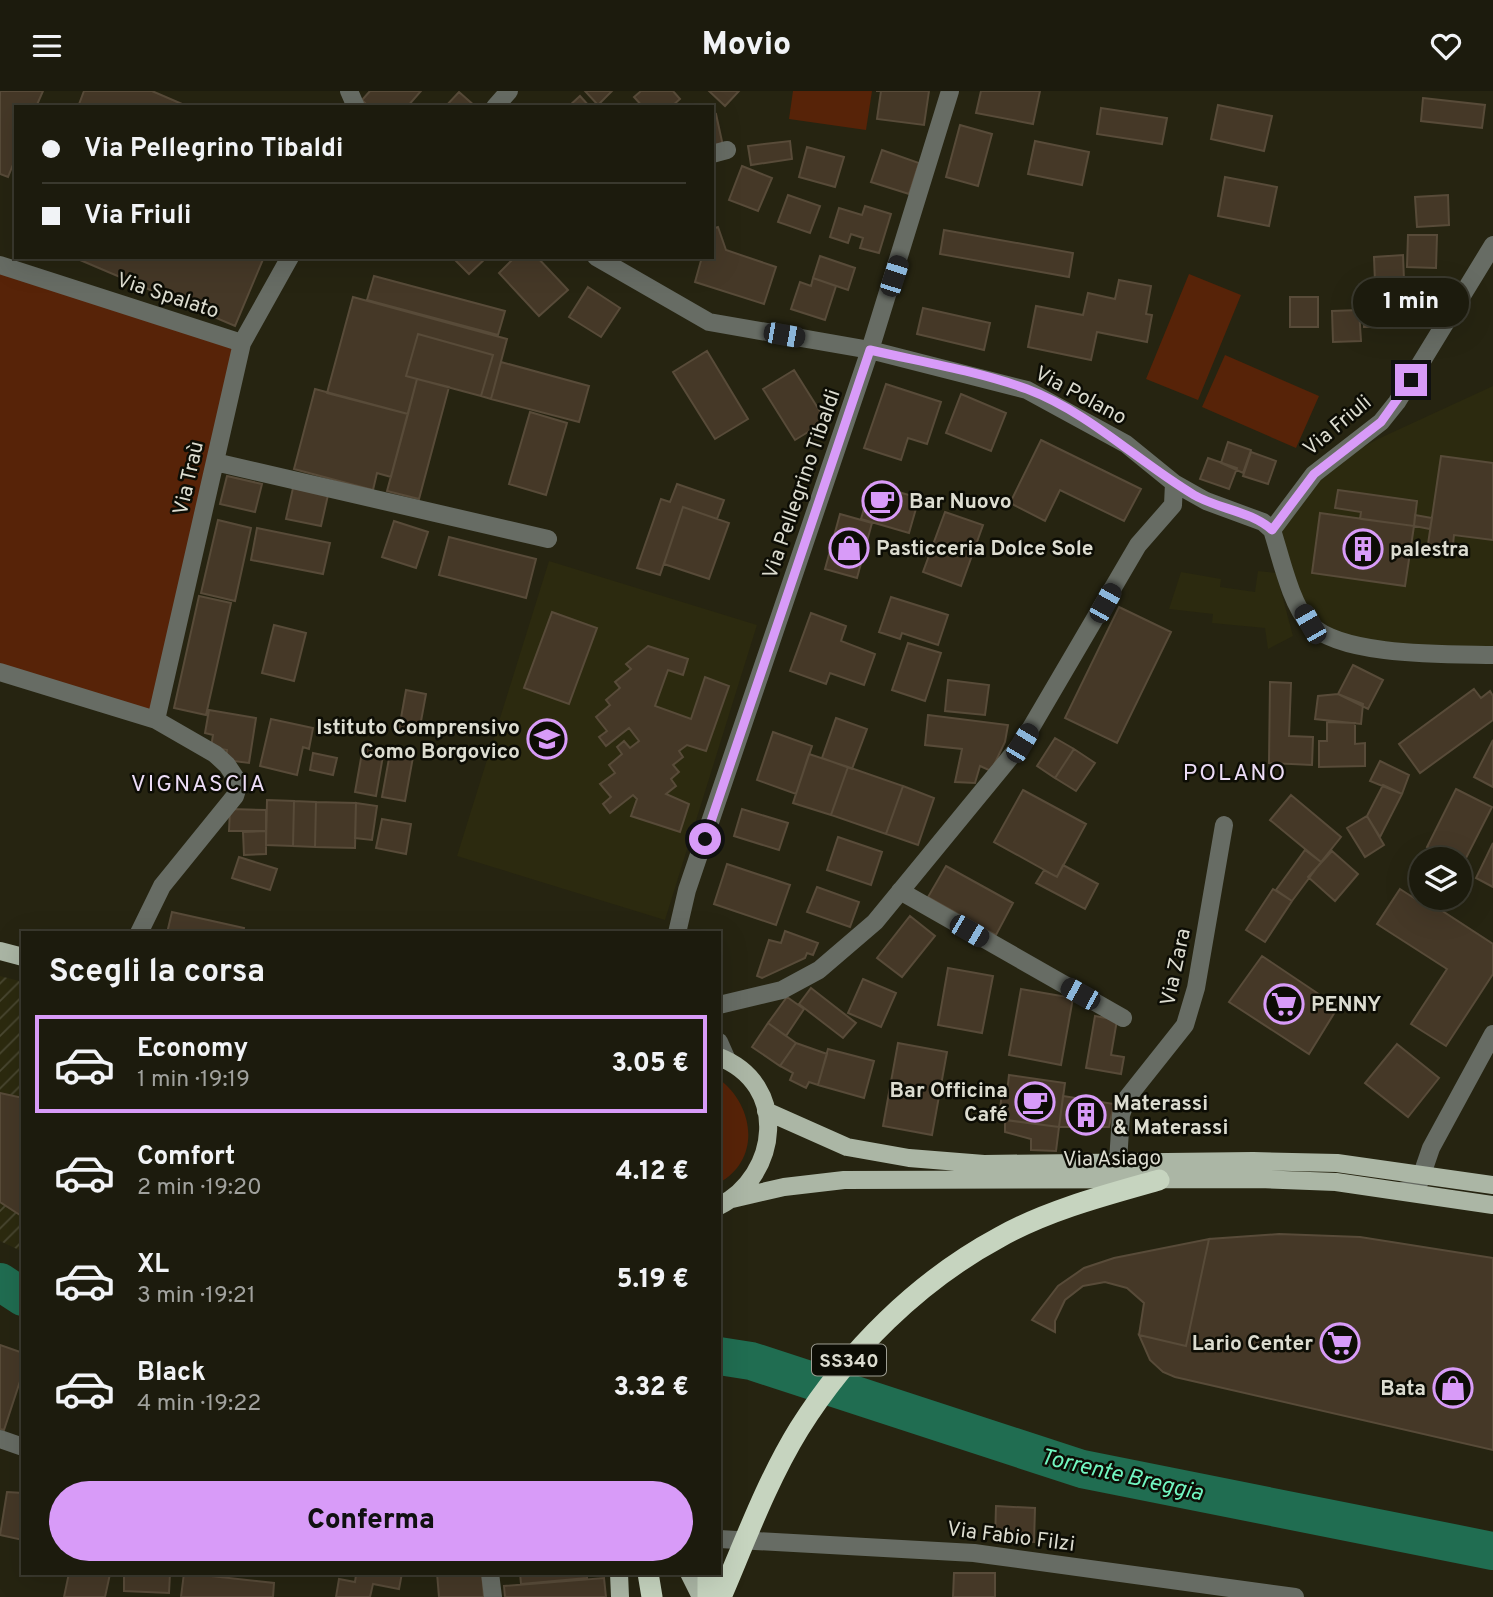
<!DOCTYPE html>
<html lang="it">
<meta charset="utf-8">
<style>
:root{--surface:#1c1b0d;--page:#252416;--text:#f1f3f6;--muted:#a0a19d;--line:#3a392e;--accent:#d89bf8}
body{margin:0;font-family:Overpass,sans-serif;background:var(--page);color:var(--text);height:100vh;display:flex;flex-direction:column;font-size:26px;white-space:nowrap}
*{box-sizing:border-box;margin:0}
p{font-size:23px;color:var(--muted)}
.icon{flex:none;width:38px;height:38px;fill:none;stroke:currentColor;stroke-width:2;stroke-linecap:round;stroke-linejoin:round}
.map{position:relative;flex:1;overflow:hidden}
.side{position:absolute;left:21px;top:840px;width:700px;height:644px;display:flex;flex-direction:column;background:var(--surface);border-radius:0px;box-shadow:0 7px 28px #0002,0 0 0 2px var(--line)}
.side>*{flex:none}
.top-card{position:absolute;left:14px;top:14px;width:700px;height:154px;border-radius:0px;box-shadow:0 7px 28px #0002,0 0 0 2px var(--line);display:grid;align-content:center;height:154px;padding:0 28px;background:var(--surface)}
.controls{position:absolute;left:1409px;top:756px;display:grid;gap:14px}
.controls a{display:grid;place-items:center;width:63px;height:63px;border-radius:50%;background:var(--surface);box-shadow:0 7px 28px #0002,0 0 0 2px var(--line);font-size:35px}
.end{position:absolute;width:32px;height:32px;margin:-16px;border:9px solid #d89bf8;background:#111;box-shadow:0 0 0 4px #111}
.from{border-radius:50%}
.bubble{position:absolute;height:49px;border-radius:24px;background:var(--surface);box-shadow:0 7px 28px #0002,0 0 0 2px var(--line);font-size:23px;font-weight:800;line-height:49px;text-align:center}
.car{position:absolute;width:21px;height:42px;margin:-21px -10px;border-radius:9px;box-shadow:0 0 5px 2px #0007;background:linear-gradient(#222 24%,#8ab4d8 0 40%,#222 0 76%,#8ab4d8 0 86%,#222 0)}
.top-card b{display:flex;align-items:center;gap:24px;height:66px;font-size:26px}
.top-card b+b{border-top:2px solid var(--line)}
.top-card i{width:18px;height:18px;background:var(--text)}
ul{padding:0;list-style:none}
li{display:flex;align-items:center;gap:21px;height:98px;margin:0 14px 10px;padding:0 14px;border:4px solid transparent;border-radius:0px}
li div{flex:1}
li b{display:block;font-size:26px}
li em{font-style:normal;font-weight:800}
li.current{border-color:var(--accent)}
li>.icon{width:63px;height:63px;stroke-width:1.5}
h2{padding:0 28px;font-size:32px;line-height:84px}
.cta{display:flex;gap:14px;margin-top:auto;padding:14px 28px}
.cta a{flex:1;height:80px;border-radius:42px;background:var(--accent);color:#111;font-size:28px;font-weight:800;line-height:80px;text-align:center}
header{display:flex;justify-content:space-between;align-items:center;height:91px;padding:0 28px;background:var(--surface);font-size:32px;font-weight:800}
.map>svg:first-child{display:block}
.built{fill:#2c2a0f;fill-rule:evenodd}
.industrial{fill:url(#industrial-furrows)}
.green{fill:#572308}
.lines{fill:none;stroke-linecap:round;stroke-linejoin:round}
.river{stroke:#206d51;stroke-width:38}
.building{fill:#453827;stroke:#584b39;stroke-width:2}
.minor{stroke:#676c64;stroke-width:18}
.major{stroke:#abb6a5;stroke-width:18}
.highway{stroke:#c6d4bf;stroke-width:21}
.route{stroke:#d89bf8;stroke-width:9}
.labels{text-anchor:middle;stroke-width:5;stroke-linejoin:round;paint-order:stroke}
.shield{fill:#0d0d05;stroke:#9e9e93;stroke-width:2}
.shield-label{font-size:19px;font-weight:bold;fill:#dcdcd0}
.street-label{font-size:21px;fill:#dcdcd0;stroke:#0d0d05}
.poi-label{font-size:21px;font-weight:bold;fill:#dcdcd0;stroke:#0d0d05;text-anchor:start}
.neighbourhood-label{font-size:23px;letter-spacing:2px;fill:#edddf7;stroke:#0d0d05}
.water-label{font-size:23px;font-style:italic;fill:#72f6c1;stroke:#0d0d05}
</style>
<header><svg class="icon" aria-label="menu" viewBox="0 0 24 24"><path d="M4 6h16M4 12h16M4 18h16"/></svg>Movio<svg class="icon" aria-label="heart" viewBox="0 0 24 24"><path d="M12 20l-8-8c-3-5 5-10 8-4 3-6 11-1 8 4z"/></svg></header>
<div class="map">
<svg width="1493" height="1506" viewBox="0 0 1493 1506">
<defs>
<pattern id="industrial-furrows" width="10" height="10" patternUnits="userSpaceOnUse" patternTransform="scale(1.75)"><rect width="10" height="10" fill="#2c2a0f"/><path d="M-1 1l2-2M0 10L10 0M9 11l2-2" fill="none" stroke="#4a4831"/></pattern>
</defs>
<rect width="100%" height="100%" fill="#262411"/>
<!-- built -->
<path class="built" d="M1493 295V372L1441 366 1432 427 1415 424 1417 409 1338 399 1336 417 1361 421 1360 428 1320 422 1312 481 1405 495 1414 435 1430 438 1428 460 1451 463 1454 444 1493 449V564L1386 561 1310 533 1272 439 1314 383 1378 348Z
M549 470 757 534 665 829 457 765ZM648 555 688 569 683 584 668 579 656 615 691 628 705 587 729 595 706 660 687 654 679 660 683 666 673 674 671 688 676 695 666 703 689 714 680 741 631 725 637 708 633 704 611 722 603 713 611 706 600 693 615 682 609 674 639 650 629 637 606 655 599 646 607 640 596 626 610 614 606 609 620 597 616 591 631 578 626 572Z
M1258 480 1276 482 1293 545 1268 558 1265 537 1212 532 1213 523 1169 518 1181 481 1221 488 1220 496 1255 501Z"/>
<!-- industrial -->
<path class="industrial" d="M0 885 23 891V1161L0 1150Z"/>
<!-- green -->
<path class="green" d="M793 0H872L866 39 789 28Z
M0 174 242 252 156 629 0 581Z
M1189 183 1241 204 1198 309 1146 288Z
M1225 264 1319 305 1296 357 1202 316Z
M719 988C754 1014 762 1068 719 1092Z"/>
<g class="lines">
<!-- river -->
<path class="river" d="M0 1191 23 1206
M719 1265 751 1270 1082 1378 1493 1460"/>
</g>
<!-- building -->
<path class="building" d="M0 0H43L36 16H16V66L8 86 0 83Z
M84 0H152L189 16H78Z
M370 0H421L407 16H369L362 9Z
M585 0H612L598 14Z
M641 0H673L680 8 671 16H643L634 6Z
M709 0H739L725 15Z
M876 0H929L924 34 877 28 881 0Z
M981 0H1040L1033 33 976 22Z
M459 1 476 16H445Z
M580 5 590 16H568Z
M1423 7 1485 14 1482 37 1421 30Z
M1218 14 1272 25 1264 60 1211 48Z
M1101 17 1167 27 1162 53 1097 43Z
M716 23 723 55 712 58V24Z
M960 34 992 43 978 95 946 86Z
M790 50 792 68 751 74 748 55Z
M1035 50 1089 61 1082 94 1028 83Z
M807 56 844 66 835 96 799 86Z
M882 59 919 72 909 103 871 91Z
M742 75 772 87 758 120 729 109Z
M1225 86 1277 96 1269 135 1218 125Z
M788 104 820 115 810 142 778 131Z
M1448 104 1449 134 1417 136 1415 106Z
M865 115 891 123 879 162 860 157 863 147 851 143 848 152 830 146 839 117 862 124Z
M718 136 726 159 776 176 764 213 695 191 702 166H712V138Z
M944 139 1073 162 1069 186 940 163Z
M1408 144H1437L1436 177 1407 176Z
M1403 164 1404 189 1375 191 1374 166Z
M820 165 855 177 848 199 813 187Z
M73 166H264L235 235Z
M452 166H487L469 183Z
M515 166H537L568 199 539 225 499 182Z
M374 185 505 220 498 244 367 209Z
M813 187 836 195 825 229 791 218 800 191 811 195Z
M1119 189 1151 195 1146 223 1152 224 1147 251 1097 241 1091 269 1028 256 1036 215 1083 224 1088 202 1115 208Z
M588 196 620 217 601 246 569 226Z
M353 206 507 248 491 308 481 305 493 264 418 243 406 285 417 288 408 323 327 302Z
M1290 206H1318V236H1290Z
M1390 206 1391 235 1364 236V207Z
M923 217 990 232 984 259 917 243Z
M1359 219 1361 250 1333 251 1332 220Z
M418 243 493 264 481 305 406 285Z
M707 260 748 328 715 348 673 281Z
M501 271 589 295 579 331 491 308Z
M794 279 826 330 795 349 763 298Z
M417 288 449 296 419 408 387 400Z
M886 293 941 311 927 353 908 347 901 369 864 357Z
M315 298 408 323 391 386 377 382 373 399 294 378Z
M961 303 1006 322 991 360 946 342Z
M530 321 567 332 546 404 509 393Z
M1041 349 1141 398 1124 430 1060 399 1045 430 1010 412Z
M1228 351 1251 359 1243 382 1221 372Z
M1251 361 1276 370 1268 393 1243 385Z
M1441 365 1493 372V449L1454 444 1452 463 1427 460Z
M1208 367 1237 377 1229 398 1200 388Z
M227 385 262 393 255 421 220 413Z
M677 393 724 409 717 428 683 416 660 484 637 477 661 408 670 411Z
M871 393 919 407 909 442 861 428Z
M293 397 328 404 321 435 286 428Z
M1338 399 1417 410 1414 435 1360 428 1361 421 1335 417Z
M683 416 729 432 709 488 664 473Z
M945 421 983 434 961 495 923 481Z
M1320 422 1414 435 1405 495 1312 482Z
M840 423 872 432 857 487 825 478Z
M1415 424 1432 427 1430 438 1414 435Z
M218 429 251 437 235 510 201 502Z
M394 430 428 441 416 477 382 466Z
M257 437 330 452 323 483 251 469Z
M449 446 536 468 526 507 439 484Z
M199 505 231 512 206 624 174 617Z
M891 506 948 524 938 554 902 542 900 548 879 541Z
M1119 516 1171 541 1117 652 1065 627Z
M552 521 597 537 569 613 524 597Z
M811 522 846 535 841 550 875 563 864 594 830 582 826 593 790 580Z
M274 534 306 542 294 590 262 582Z
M908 552 941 562 925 610 892 599Z
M648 555 688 568 683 584 668 579 655 615 691 628 705 586 729 595 706 660 687 654 679 660 683 666 673 674 679 681 671 688 676 695 666 703 689 713 680 741 631 725 637 708 633 704 610 722 603 713 611 706 600 693 615 682 609 674 622 663 617 656 624 650 630 657 639 650 629 637 606 655 599 646 607 640 596 626 610 614 606 609 620 597 615 591 631 578 626 573Z
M1353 574 1383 589 1368 618 1338 603Z
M948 589 989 594 985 624 945 620Z
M1270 591 1291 592 1289 645 1313 646 1312 674 1269 672Z
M1474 598 1481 607 1490 600 1493 605V629L1420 682 1399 653Z
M406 599 426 603 419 641 399 638Z
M1338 603 1363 613 1361 633 1315 628 1318 605Z
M209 619 256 627 249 672 226 669 227 659 211 656 213 644 205 642Z
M928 624 1008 634 1005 651 991 680 980 675 975 692 955 691 962 658 925 654Z
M836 627 867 638 852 678 822 667Z
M271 628 313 637 309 658 303 656 297 684 260 675Z
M1327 631 1355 632V653L1365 652V675L1319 676V650H1327Z
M773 641 812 655 796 703 757 689Z
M1055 647 1074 658 1055 687 1037 675Z
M1493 649V696L1474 686Z
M363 656 384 659 376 705 355 701Z
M1074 658 1095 672 1076 700 1055 687Z
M313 662 337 667 333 684 310 679Z
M390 662 413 666 405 710 382 706Z
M809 663 848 676 831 724 793 712Z
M1380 670 1409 684 1402 703 1370 690Z
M848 676 903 695 886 743 831 724Z
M1383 694 1402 703 1380 746 1367 725Z
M903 695 934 707 918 754 886 743Z
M1456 698 1492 716 1463 773 1460 768H1452L1427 756Z
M1023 699 1086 733 1057 786 994 751Z
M1291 704 1341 746 1321 771 1270 729Z
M267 709 294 710 293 755 266 754Z
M294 710 316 711 315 756 293 755Z
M316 711 356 712 355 757 315 756Z
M356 712 377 715 372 749 355 747Z
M230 718 266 719V740H229Z
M742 718 788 732 779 759 734 745Z
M1367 725 1384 754 1365 766 1347 737Z
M382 728 411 733 406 763 376 757Z
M266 740V763L244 764 243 741Z
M838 746 882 761 871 794 827 779Z
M1493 752V796L1476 787Z
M1305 759 1321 771 1292 810 1276 799Z
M1332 760 1358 783 1335 810 1308 786Z
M239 766 277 778 270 799 232 787Z
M727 773 790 794 776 834 714 813Z
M1063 774 1098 793 1085 818 1036 792 1044 779 1057 786Z
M946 775 1013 812 996 844 928 806Z
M817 796 859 811 850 836 807 821Z
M1273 798 1292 810 1265 851 1246 839Z
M1400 798 1428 816 1430 812 1493 853V883L1446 955 1411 933 1447 878 1377 833Z
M172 821 244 837 243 842H167Z
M910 825 935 845 902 886 877 867Z
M785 840 818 852 813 864 807 862 805 867 762 887 757 885 769 849 781 852Z
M1262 865 1338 916 1309 963 1229 911Z
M948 877 993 885 982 942 938 934Z
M863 888 896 902 881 936 848 922Z
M811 897 856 932 843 947 799 913Z
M1021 898 1073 907 1061 974 1009 964Z
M787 906 804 918 786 945 768 932Z
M1095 925 1117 929 1111 964 1124 966 1121 983 1086 977Z
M768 932 796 952 780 975 752 956Z
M796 952 827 963 818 994 809 991 806 997 790 989 793 982 780 975Z
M898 952 947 961 932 1044 883 1035Z
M1397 953 1439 987 1408 1026 1365 992Z
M828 958 874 970 864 1007 818 994Z
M1009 984 1065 992 1059 1036 999 1028 1002 1001 1007 1002Z
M0 1002 23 1007V1126L0 1111Z
M1063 1005 1114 1013 1109 1036H1059Z
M1005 1029 1059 1036 1056 1060 1031 1059V1048L1005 1041Z
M1279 1143 1360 1146 1493 1167V1359L1175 1286 1163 1281 1150 1269 1139 1244 1186 1255 1209 1148Z
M1209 1148 1186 1255 1139 1244 1144 1212 1127 1197 1105 1191 1083 1195 1065 1209 1055 1230V1241L1032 1229 1058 1195 1084 1177 1114 1167Z
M0 1254 23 1262V1281L4 1339 0 1338Z
M7 1401 23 1402V1449L0 1444Z
M996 1415 1035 1417 1034 1451 995 1450Z
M69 1482 110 1483 105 1506H64Z
M124 1482H170L169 1502 124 1500Z
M184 1482 274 1492 273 1506H181Z
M347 1482H402L399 1498 373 1493 370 1506H336L339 1488 355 1491 356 1484Z
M437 1482H482L484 1506H439Z
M520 1482H587V1487L521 1493Z
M954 1482H995V1506H953Z
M604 1487 606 1506H505L504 1495Z"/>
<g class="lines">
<!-- minor -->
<path class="minor" d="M349 0 356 16
M495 16 509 0
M712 63 727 59
M596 166 709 231 870 259 1027 299 1126 353 1174 392 1206 410 1263 431 1272 439C1280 463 1291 515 1310 533 1342 566 1449 563 1493 564
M0 174 242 252
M215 371 548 448
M1272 439 1314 383 1381 331 1397 311 1493 154
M0 581 156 629 215 663 227 674 239 692 235 705 162 795 139 842
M156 629 242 252 290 166
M900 800 1123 927
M677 842 687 799 870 259 950 0
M719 914 782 899 819 879 875 831 1022 652 1138 454 1173 414 1174 392
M719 951 727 969
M1117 1086 1121 1024 1127 1007 1185 934 1196 897 1224 734
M1400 1100 1411 1098 1419 1092 1431 1057 1493 943
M0 1348 23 1356
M719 1448 974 1462 1295 1506
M490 1482 493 1506"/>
<!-- major -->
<path class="major" d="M0 860 23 866
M719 966C789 993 780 1084 719 1115
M766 1020 847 1056 909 1067 984 1073 1253 1070 1337 1072 1493 1094
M732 1108 784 1096 844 1089 1259 1088 1336 1091 1493 1114
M619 1482 620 1506
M689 1482 701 1506"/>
<!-- highway -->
<path class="highway" d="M648 1482 652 1506
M708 1506V1482
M721 1506C745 1450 767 1390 799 1338 848 1260 918 1190 1000 1146 1048 1119 1106 1104 1159 1089"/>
</g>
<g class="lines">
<!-- route -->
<path class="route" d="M705 748 870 259C922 271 977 280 1027 298 1090 322 1137 370 1194 404 1218 418 1251 420 1272 439L1314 383 1381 331 1411 289"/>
</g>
<!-- icons -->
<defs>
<g id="cafe-ring" transform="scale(2.0125)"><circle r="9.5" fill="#0d0d05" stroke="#d89bf8" stroke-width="1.5"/><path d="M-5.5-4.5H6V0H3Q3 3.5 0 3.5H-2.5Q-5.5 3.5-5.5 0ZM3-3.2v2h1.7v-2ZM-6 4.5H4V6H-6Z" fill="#d89bf8"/></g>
<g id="shop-ring" transform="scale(2.0125)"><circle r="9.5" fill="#0d0d05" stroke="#d89bf8" stroke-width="1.5"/><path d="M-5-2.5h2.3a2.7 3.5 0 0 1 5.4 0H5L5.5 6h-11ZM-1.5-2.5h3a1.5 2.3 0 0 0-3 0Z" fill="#d89bf8"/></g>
<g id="building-ring" transform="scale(2.0125)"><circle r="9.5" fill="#0d0d05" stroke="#d89bf8" stroke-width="1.5"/><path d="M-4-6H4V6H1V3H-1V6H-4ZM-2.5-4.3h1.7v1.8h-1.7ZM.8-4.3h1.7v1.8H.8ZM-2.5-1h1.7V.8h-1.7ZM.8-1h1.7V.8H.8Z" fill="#d89bf8"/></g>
<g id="school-ring" transform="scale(2.0125)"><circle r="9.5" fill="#0d0d05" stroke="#d89bf8" stroke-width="1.5"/><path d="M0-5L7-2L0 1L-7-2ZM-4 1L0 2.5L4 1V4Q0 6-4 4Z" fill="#d89bf8"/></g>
<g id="supermarket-ring" transform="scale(2.0125)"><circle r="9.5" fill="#0d0d05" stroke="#d89bf8" stroke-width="1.5"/><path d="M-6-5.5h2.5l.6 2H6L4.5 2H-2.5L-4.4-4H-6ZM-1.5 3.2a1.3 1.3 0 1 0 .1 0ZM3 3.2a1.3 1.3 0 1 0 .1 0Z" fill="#d89bf8"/></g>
</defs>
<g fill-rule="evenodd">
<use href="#cafe-ring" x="882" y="410"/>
<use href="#shop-ring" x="849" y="457"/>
<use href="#building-ring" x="1363" y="458"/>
<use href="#school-ring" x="547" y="648"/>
<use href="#supermarket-ring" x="1284" y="913"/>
<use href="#cafe-ring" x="1035" y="1011"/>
<use href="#building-ring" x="1086" y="1024"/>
<use href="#supermarket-ring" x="1340" y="1252"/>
<use href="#shop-ring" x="1453" y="1297"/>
</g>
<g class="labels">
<!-- shield labels -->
<rect class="shield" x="812" y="1253.5" width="74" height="31" rx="5"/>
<g class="shield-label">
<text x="849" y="1276">SS340</text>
</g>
<!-- street labels -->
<g class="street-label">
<text transform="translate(168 204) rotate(18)" y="7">Via Spalato</text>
<text transform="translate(1081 304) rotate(28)" y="7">Via Polano</text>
<text transform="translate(1337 334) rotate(-40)" y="7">Via Friuli</text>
<text transform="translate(188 387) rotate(-77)" y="7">Via Traù</text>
<text transform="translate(801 393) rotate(-71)" y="7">Via Pellegrino Tibaldi</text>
<text transform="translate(1175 876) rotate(-78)" y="7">Via Zara</text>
<text transform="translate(1112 1067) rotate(-1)" y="7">Via Asiago</text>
<text transform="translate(1011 1445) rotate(7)" y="7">Via Fabio Filzi</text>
</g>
<!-- poi labels -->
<g class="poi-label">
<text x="909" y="417">Bar Nuovo</text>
<text x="876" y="464">Pasticceria Dolce Sole</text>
<text x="1390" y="465">palestra</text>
<text x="520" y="643" text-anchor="end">Istituto Comprensivo<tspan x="520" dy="24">Como Borgovico</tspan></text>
<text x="1311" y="920">PENNY</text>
<text x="1008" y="1006" text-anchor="end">Bar Officina<tspan x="1008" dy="24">Café</tspan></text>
<text x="1113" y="1019">Materassi<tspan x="1113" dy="24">&amp; Materassi</tspan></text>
<text x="1313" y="1259" text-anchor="end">Lario Center</text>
<text x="1426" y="1304" text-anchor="end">Bata</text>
</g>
<!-- neighbourhood labels -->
<g class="neighbourhood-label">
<text x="1235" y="689">POLANO</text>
<text x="199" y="700">VIGNASCIA</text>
</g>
<!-- water labels -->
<g class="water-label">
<text transform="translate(1122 1383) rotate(13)" y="8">Torrente Breggia</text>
</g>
</g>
</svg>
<div class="controls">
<a><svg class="icon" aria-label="layers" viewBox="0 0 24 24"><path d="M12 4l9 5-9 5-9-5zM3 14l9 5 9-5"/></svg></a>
</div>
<i class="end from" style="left:705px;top:748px"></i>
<i class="end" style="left:1411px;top:289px"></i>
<div class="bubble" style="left:1353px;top:187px;width:116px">1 min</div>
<i class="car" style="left:894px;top:185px;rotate:18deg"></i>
<i class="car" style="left:784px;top:244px;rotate:100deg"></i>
<i class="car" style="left:1105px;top:512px;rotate:29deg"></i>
<i class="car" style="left:1310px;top:533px;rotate:330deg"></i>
<i class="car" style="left:1022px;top:652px;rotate:31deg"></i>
<i class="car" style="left:969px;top:840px;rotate:120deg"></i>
<i class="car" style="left:1080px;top:903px;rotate:299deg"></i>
<div class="top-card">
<b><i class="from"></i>Via Pellegrino Tibaldi</b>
<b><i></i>Via Friuli</b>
</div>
<section class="side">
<h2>Scegli la corsa</h2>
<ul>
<li class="current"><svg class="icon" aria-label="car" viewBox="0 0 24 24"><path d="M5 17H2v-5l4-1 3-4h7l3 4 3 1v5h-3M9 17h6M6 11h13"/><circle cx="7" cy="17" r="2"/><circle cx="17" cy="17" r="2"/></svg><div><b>Economy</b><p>1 min · 19:19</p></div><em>3.05 €</em></li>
<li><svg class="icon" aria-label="car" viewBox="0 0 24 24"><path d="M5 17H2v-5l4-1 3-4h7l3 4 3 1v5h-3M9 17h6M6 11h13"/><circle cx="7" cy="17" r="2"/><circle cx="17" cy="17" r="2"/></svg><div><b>Comfort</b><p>2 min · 19:20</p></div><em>4.12 €</em></li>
<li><svg class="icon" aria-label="car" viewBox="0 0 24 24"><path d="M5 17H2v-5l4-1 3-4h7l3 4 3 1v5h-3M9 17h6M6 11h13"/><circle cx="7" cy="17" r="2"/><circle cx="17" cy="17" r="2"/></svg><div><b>XL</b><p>3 min · 19:21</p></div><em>5.19 €</em></li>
<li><svg class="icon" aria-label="car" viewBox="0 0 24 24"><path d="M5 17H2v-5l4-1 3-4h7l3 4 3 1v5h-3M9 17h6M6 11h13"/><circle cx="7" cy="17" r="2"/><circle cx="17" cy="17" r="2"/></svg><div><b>Black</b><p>4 min · 19:22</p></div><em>3.32 €</em></li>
</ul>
<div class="cta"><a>Conferma</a></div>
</section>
</div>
